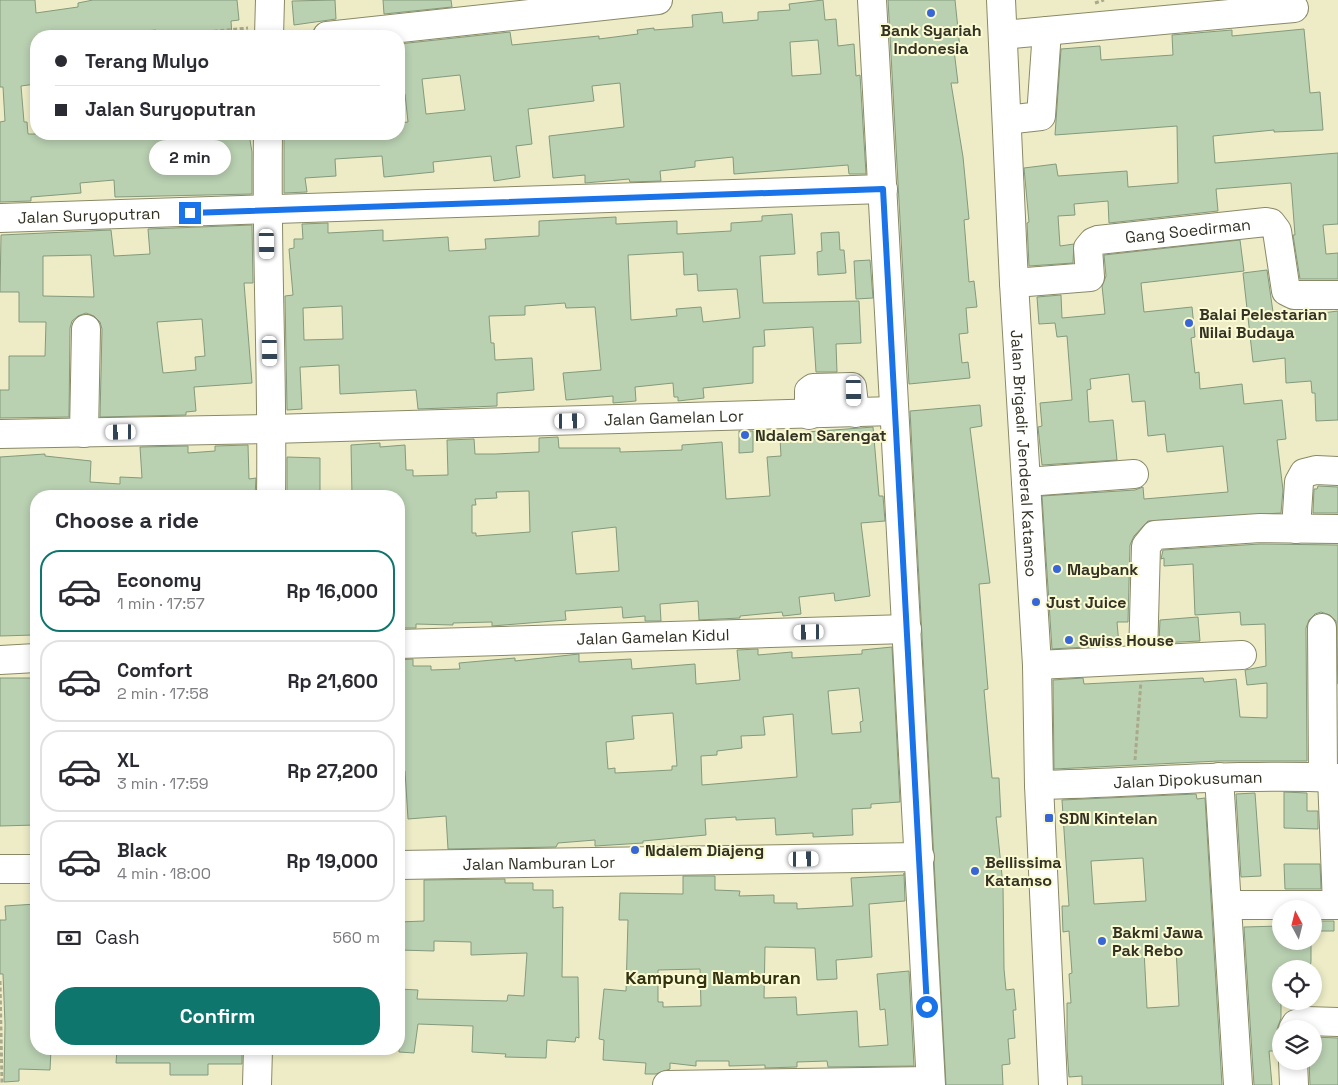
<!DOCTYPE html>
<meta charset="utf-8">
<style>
:root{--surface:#fff;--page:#f2f2f3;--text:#2b2b33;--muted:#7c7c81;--line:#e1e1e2;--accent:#0f766e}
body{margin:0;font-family:"Space Grotesk",sans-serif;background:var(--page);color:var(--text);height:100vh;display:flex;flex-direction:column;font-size:19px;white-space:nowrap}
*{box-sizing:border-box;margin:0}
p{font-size:16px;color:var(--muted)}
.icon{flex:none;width:28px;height:28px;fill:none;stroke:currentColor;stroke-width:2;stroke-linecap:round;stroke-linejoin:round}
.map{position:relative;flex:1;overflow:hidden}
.panel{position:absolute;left:30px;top:490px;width:375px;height:565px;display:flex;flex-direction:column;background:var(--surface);border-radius:20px;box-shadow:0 2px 8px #0003}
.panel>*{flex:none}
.guide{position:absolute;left:30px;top:30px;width:375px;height:110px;border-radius:20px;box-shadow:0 2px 8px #0003;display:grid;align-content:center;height:110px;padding:0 25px;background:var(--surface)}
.needle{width:32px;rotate:353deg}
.controls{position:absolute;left:1272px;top:900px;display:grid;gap:10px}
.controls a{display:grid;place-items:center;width:50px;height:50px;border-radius:50%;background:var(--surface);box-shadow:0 2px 8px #0003;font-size:25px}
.end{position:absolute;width:22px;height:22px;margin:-11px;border:6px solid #1a73e8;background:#fff;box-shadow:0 0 0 2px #fff}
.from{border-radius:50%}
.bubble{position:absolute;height:35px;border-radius:18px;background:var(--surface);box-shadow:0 2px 8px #0003;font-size:16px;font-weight:700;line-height:35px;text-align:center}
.car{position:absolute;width:15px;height:30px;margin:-15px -8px;border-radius:6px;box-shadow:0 0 4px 1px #0007;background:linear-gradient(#fff 24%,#345 0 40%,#fff 0 76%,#345 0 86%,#fff 0)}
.guide b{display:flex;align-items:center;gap:18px;height:48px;font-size:19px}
.guide b+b{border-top:1px solid var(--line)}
.guide i{width:12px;height:12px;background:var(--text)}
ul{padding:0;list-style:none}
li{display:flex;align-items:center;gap:15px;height:82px;margin:0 10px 8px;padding:0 15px;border:2px solid var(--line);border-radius:20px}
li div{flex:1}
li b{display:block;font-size:19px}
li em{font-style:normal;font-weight:700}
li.on{border-color:var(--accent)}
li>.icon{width:45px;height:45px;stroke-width:1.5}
h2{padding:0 25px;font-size:22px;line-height:60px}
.pay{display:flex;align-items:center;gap:12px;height:55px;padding:0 25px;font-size:19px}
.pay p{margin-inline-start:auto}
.primary-button{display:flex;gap:10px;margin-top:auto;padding:10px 25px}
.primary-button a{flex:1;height:58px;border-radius:20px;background:var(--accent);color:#fff;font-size:20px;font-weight:700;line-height:58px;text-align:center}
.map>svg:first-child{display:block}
.building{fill:#b9d0b1;stroke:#849a7c;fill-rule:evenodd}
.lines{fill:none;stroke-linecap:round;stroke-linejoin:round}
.minor-casing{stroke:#8a8967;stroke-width:30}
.major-casing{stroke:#8a8967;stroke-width:30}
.path{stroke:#aaa98b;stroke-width:3;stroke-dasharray:4 2.5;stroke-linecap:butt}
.minor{stroke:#fff;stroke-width:28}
.major{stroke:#fff;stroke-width:28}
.route{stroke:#1a73e8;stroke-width:6}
.poi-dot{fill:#3866d6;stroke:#fafad3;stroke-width:2}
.labels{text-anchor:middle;stroke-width:4;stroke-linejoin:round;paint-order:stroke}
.poi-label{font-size:16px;font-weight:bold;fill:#333224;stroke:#fafad3;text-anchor:start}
.street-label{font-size:16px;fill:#333224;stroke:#fafad3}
.neighbourhood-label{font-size:18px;font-weight:bold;fill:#323110;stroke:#fafad3}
</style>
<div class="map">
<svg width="1338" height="1085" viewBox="0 0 1338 1085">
<rect width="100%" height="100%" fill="#edecc6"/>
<!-- building -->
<path class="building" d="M0 0H35L36 13 78 7V3L93 0H237L239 20 231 21 232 36H156V30L113 34V36H36V84L21 86 24 122H27L28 134H164L165 141 194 140V134H249L252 152V194L115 197 114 180 80 183 81 193 31 197V201L0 202V122L5 121 3 87H0Z
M335 0 336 19 294 25 292 1Z
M383 0H451L452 7 384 14Z
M823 0 825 20 836 19 838 46 854 44 856 76 860 75 866 174H849L848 165 734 174 733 157 695 161V167L660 171 661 181 630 182 629 179 585 183V175L553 178 549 136 624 127 620 83 592 86 594 101 528 109 532 144 516 146 520 177 494 181 491 156 433 162 434 172 384 177 382 156 335 159 336 176 305 178 307 192 284 193V134H399V123L408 122 405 94H399V44L510 32 512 45 599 36V39L638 34 637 30 654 28V30L693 27 692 15 722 12 723 23 758 20V12L790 10 789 4ZM818 40 821 74 792 76 790 42ZM460 75 465 110 426 114 422 79Z
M888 0H955L960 49 954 50 958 83H951L963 157 969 219 964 220 969 282 974 281 977 307 966 308 968 333 959 334 962 363 968 362 970 378 909 384Z
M1304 29 1310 93 1320 92 1323 130 1274 132V130L1213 136 1215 163 1338 153V224L1323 225 1326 254 1338 253V279H1300L1293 235H1295L1291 183 1216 189 1218 211 1109 223 1108 201 1074 204 1075 215 1058 216 1060 246 1074 244 1073 263 1029 266 1027 223 1029 222 1024 168 1056 164 1058 176 1127 171 1128 187 1178 183 1177 126 1055 135 1061 49 1100 46 1101 60 1173 55 1172 35 1232 30V36Z
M792 214 795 254 760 256 763 303 859 301 861 343 836 344 837 372H816L813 327 764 330 765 346 753 347V383L703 388 704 398 678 401V397H674L673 383 635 387 636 401 613 403V396L566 400 563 373 601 370 595 307 566 308 565 303 525 306V315L489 316 491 343H494L495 360 532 358 534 390 497 393V406L418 409 416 390 340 394 339 365 303 367H300L302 409 287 410 285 296 293 295 289 249 294 248V239H303L302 224 328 223V233L383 230V241L448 237 449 251 486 249 485 239 539 236V221L616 217V224L677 221V234L731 231V223L762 221V216ZM683 252 684 275 697 274 698 291 737 289 740 318 703 322 701 307 676 309 677 316 631 320 628 255ZM342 306 343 339 304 340 303 308Z
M252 225 253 283H244L252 383 194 387 196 411 186 412V415L100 417 102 329 100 322 94 316 86 313 78 316 72 321 70 328 69 417 0 418V390H9V356H45L46 322H19V292H0L1 235 111 230 114 256 150 254 148 229ZM91 255 94 297 43 296V256ZM202 319 205 356 195 357 196 370 163 373 157 322Z
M839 232 840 250H844L846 273 818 275 817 252 822 251 821 233Z
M1240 240 1244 271 1141 283 1144 312 1192 307 1195 337 1191 338 1195 373 1199 372 1200 389 1242 384 1244 404 1282 400 1286 439 1277 440 1283 490 1281 513 1148 521 1134 536 1130 545 1128 622H1117L1119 645 1052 649 1042 496 1135 490 1143 487 1144 499 1228 492 1223 446 1167 452 1165 434 1148 436 1145 401 1132 402 1129 374 1090 379 1091 389 1087 390 1089 422 1113 420 1117 460 1042 465 1038 427 1042 426 1040 403 1072 400 1067 336 1057 337 1055 323 1039 324 1037 297 1061 295 1062 318 1105 314 1102 286 1106 276 1104 255Z
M870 260 873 298 856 299 854 261Z
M1267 270 1274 319 1338 311V420L1316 421 1315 393H1312L1311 381 1286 383 1285 358 1253 362 1243 273Z
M980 405 982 426 970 428 990 583 979 584 988 689 984 690 992 778H999L1001 817H996L1003 885 1004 969 1006 990 1014 989 1016 1010H1013L1015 1038 1008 1039 1010 1064 1002 1065 1003 1085H946L910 411Z
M873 427 879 496H883L885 521 861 523 870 596 835 601 834 593 799 597 801 614 783 616 782 612 740 616V618L699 620 698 601 660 604 661 621H645V616L623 618 622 607 565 611 566 620 492 626V622L453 623V625L416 624V628H399V496H352L351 445 380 443V447L405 445 406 470H413V476L448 475 447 440 474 439 475 454H495L539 452V438L558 437 559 448H620V452L682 450V445L722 442 726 499 770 496 767 457 781 456 780 439 808 436 807 432ZM529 491 530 532 476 536V533H472V505H476L475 499 497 498 496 492ZM616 527 619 571 576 574 572 532Z
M739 431H753V452L739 453Z
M248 445 249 479 256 478 255 496H36V615H33L34 635 0 636V457L45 454V456L91 461 90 482 120 484V477L142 478 140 447 188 446V453L215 451V446Z
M287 457 320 458V496H287Z
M1318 486 1338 487V513H1313L1314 489H1317Z
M1260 544 1338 545V684L1336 621 1330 615 1321 612 1315 614 1309 620 1306 628 1307 761H1219L1054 769 1053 680 1083 678 1084 684 1203 678 1204 682 1236 679 1240 717 1267 718V683L1247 685 1245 670 1266 666 1265 624 1241 625 1240 612 1195 615 1193 564 1164 566V558L1161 559 1163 550Z
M1198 617 1200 641 1159 643 1160 620Z
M892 647 900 802 871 804V808L852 809 853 835 813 837V833L776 835 775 818 736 820V817L705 819 706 835 643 841V843L595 846V840L558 843 556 847 448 849 446 816 408 819 405 771H399V660L413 659V666H431V670L460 669 459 663 515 658V661L579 654V662L631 659 632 669 695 664 696 684 740 680 737 650 758 649V655L792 652V658L862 654V650ZM859 688 863 721 860 722 861 732 832 734 828 691ZM673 713 677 766H672V770L615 773V768L608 769 606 742 634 739 632 716ZM793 714 797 777 702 785 701 756 717 755V751L742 748 741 736 765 735 763 717Z
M0 678H34V681H36V825L0 826Z
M1284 792 1307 793V811H1318V829L1284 828Z
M1255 793 1261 876 1241 877 1236 794Z
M1196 794 1197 799 1205 798 1222 1085H1082V1076L1069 1077 1067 1049V1003H1071L1069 974 1072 973 1069 931 1063 932 1062 906H1069L1062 800ZM1143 858 1146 901 1094 904 1091 861ZM1176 948 1179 1006 1147 1008 1144 950Z
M1284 864H1320L1321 889H1285Z
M904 873 905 901 869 904 872 957 836 960 837 979 817 980 815 948 765 947 764 998 796 997 797 1015 857 1011 859 1047 888 1045 885 1009 880 1010 877 974 909 971 914 1066 828 1067 827 1061 797 1062V1067L765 1068V1065L729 1066V1061H696V1066L670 1063V1069L656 1074H645L646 1063 603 1060 604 1040 599 1039 604 989 626 991 628 920H619L620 893 683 894V876H715V890L740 891 739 896 774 895V903H797V909L853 906 851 878 904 875ZM700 969 701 1006 663 1007V1002H658V970Z
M505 879V883H533V890H553V908L563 907 562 977H578L579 1038 576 1037 575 1042 547 1040 546 1058 505 1057 506 1054 472 1052 473 1026 418 1024 414 1053 399 1052V989L418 990 417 999 507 1001 508 995 524 996 527 953 471 955V942L434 941V951L399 950V922L424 921V880Z
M36 904V1049H51L50 1070 19 1069V1081L4 1082 5 1024 3 974H0V920H6L5 906Z
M1314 921H1334V931H1314Z
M1281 926V941H1311V961L1310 969H1281V1018L1277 1029 1281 1039V1051H1269L1272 1085H1254L1244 927Z
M1314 1037 1338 1038V1085H1310L1309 1061H1314Z
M117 1049H242V1064H208V1075H170V1063H116Z"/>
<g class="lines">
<!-- minor casing -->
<g class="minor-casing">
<g id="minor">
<path d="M872 0 931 1085"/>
<path d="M1003 35 1294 8"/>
<path d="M269 36 270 0"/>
<path d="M327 36 658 0"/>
<path d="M1007 120 1041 116 1047 31"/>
<path d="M268 134C266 255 273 375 271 496"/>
<path id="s1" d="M0 218 883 189"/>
<path id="s2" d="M1014 283 1090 277 1088 248 1093 242 1098 240 1266 222 1271 223 1277 231 1286 291 1294 295H1338"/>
<path d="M809 415V391L813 388 852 387 855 413"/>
<path d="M84 433 86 329"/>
<path id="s3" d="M0 434 272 429 894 411"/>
<path d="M1026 482 1134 474"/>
<path d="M1296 529 1299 482 1304 473 1316 470 1338 471"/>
<path d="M1322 628 1323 777"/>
<path id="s4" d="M399 644 907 629"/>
<path d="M1143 658 1146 546 1155 535 1260 528 1338 529"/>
<path d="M0 660 36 658"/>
<path d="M1037 665 1242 655"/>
<path d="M1219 777 1238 1085"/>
<path d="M1332 777 1337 905"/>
<path id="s5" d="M1039 785C1138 783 1238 773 1338 778"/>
<path id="s6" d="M399 865 920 857"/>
<path d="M0 869H36"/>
<path d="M1229 905H1338"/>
<path d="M1293 1029 1296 1024 1306 1021 1338 1022"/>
<path d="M1293 1061 1294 1085"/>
<path d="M257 1085 258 1049"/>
<path d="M667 1085 930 1081"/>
</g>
</g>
<!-- major casing -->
<g class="major-casing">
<g id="major">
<path id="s7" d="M1001 0 1014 283 1037 665 1039 785 1053 1085"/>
</g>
</g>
<!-- path -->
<path class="path" d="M1095 3 1104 0
M162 36 248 28
M30 51 36 50
M1135 760 1141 681
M0 981 2 1085"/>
<!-- minor -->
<use href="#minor" class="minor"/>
<!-- major -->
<use href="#major" class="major"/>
</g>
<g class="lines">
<!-- route -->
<path class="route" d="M190 213 883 189 927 1007"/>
</g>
<!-- markers -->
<g class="poi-dot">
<circle cx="931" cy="13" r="5"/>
<circle cx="1189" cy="323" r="5"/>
<circle cx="745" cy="435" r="5"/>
<circle cx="1057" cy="569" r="5"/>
<circle cx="1036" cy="602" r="5"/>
<circle cx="1069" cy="640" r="5"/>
<rect x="1044" y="813" width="10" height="10" rx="2.5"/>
<circle cx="635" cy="850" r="5"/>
<circle cx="975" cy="871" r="5"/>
<circle cx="1102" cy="941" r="5"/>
</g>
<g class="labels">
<!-- poi labels -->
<g class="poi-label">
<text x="931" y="36" text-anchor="middle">Bank Syariah<tspan x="931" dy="18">Indonesia</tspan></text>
<text x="1199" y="320">Balai Pelestarian<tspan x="1199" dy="18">Nilai Budaya</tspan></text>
<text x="755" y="441">Ndalem Sarengat</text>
<text x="1067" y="575">Maybank</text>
<text x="1046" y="608">Just Juice</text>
<text x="1079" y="646">Swiss House</text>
<text x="1059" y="824">SDN Kintelan</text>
<text x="645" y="856">Ndalem Diajeng</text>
<text x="985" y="868">Bellissima<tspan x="985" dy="18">Katamso</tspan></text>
<text x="1112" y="938">Bakmi Jawa<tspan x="1112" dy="18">Pak Rebo</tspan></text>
</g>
<!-- street labels -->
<g class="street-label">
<text dy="6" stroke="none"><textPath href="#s1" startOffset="89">Jalan Suryoputran</textPath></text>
<text dy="6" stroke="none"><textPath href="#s2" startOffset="209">Gang Soedirman</textPath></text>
<text dy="6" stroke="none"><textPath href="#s3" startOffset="674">Jalan Gamelan Lor</textPath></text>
<text dy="6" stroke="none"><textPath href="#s7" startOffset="454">Jalan Brigadir Jenderal Katamso</textPath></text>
<text dy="6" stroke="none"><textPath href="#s4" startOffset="254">Jalan Gamelan Kidul</textPath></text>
<text dy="6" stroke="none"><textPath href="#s5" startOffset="149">Jalan Dipokusuman</textPath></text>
<text dy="6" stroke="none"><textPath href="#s6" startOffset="140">Jalan Namburan Lor</textPath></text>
</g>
<!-- neighbourhood labels -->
<g class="neighbourhood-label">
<text x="713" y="984">Kampung Namburan</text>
</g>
</g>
</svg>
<div class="controls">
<a><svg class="needle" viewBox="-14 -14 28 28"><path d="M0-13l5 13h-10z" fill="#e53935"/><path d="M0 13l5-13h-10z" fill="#7c7c81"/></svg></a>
<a><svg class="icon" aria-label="locate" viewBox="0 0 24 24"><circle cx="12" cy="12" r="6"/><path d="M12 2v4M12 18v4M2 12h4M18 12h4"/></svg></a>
<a><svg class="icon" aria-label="layers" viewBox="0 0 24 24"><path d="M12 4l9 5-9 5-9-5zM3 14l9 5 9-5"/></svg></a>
</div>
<i class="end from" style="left:927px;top:1007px"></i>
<i class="end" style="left:190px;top:213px"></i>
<div class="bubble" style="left:149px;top:140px;width:82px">2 min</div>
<i class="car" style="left:267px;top:244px;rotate:179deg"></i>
<i class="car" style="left:270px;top:351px;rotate:179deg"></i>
<i class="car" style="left:854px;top:391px;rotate:179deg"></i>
<i class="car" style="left:570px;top:421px;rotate:89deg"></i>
<i class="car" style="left:121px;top:432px;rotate:269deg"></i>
<i class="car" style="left:809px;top:632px;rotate:269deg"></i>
<i class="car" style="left:804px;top:859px;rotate:89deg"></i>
<div class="guide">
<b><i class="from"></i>Terang Mulyo</b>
<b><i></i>Jalan Suryoputran</b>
</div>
<section class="panel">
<h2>Choose a ride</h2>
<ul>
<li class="on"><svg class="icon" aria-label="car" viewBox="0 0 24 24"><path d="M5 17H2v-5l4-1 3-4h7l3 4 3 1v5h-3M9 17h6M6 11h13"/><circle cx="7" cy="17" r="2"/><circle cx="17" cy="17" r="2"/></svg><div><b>Economy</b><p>1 min · 17:57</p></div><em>Rp 16,000</em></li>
<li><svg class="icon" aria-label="car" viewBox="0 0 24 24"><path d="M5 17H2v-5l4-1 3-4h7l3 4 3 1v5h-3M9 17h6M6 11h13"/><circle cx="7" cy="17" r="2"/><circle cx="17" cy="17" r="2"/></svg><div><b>Comfort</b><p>2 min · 17:58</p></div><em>Rp 21,600</em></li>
<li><svg class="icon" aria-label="car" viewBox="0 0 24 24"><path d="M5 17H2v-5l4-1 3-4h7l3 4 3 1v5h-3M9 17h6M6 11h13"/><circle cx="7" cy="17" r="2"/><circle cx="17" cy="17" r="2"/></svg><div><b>XL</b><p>3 min · 17:59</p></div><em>Rp 27,200</em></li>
<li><svg class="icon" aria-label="car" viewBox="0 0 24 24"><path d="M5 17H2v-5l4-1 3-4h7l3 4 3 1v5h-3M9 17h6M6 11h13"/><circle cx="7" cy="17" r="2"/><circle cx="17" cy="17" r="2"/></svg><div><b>Black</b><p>4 min · 18:00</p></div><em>Rp 19,000</em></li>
</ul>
<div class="pay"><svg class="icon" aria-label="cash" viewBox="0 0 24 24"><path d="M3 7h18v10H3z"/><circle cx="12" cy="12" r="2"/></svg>Cash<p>560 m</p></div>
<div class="primary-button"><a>Confirm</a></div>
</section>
</div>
